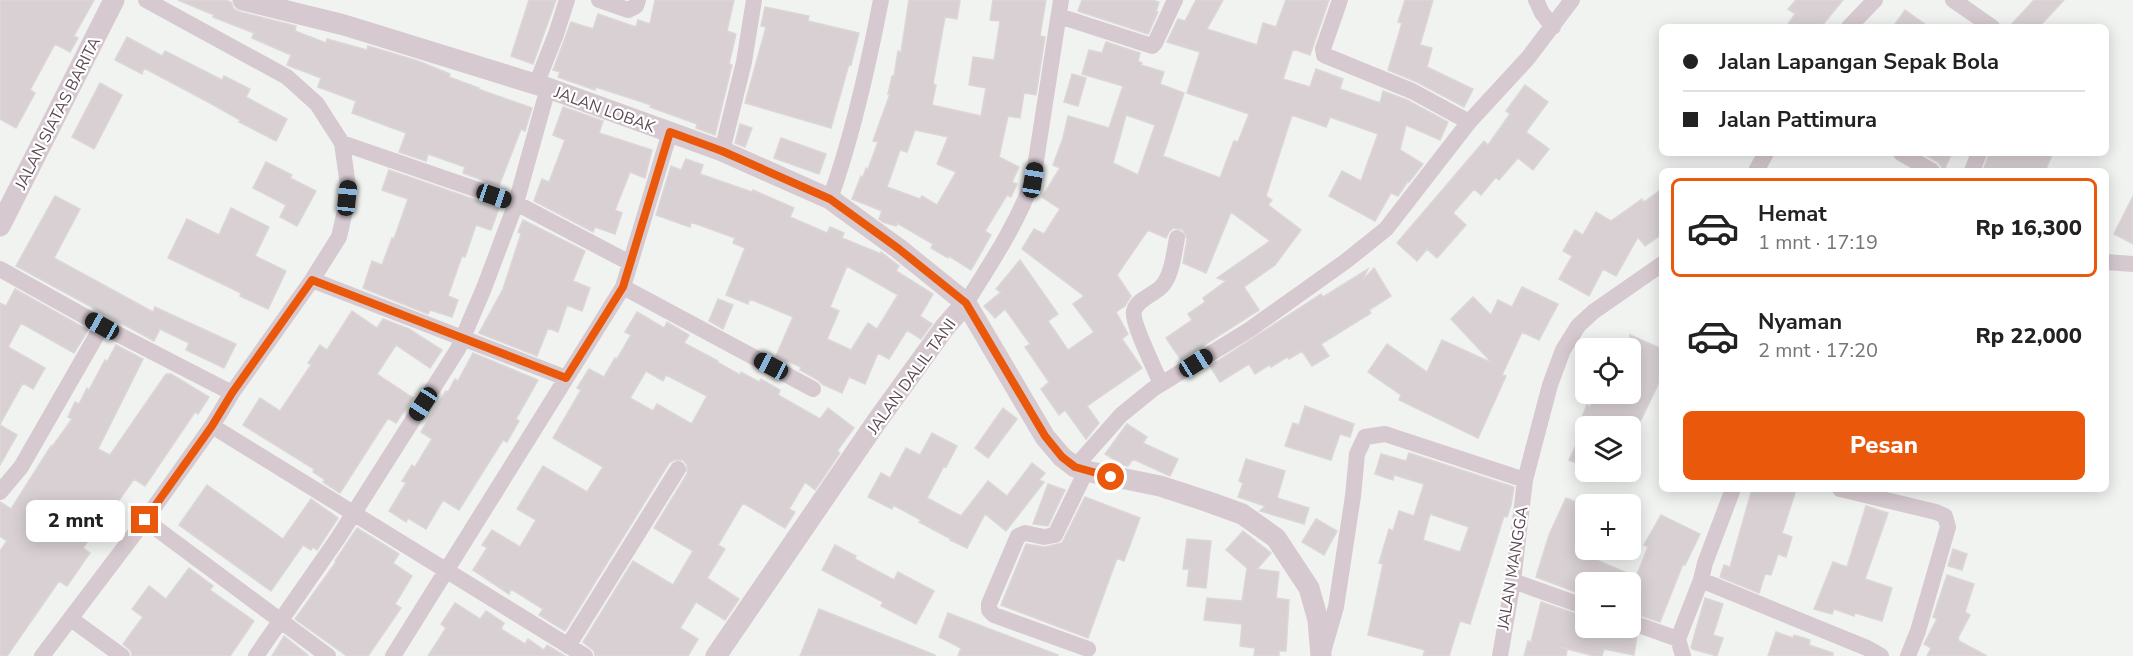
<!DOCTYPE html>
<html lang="id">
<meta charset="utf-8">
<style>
:root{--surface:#fff;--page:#f2f2f2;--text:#222;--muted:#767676;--line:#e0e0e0;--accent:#ea580c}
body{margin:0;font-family:"Nunito Sans",sans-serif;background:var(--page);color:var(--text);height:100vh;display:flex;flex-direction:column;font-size:22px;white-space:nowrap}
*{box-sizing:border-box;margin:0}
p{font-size:20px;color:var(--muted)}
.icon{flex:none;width:33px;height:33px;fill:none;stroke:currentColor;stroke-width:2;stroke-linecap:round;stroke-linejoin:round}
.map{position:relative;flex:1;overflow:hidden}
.drawer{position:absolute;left:1659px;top:168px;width:450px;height:324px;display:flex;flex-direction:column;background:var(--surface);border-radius:9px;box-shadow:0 3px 15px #0003}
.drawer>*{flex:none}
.top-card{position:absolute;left:1659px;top:24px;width:450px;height:132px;border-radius:9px;box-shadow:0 3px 15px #0003;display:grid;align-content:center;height:132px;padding:0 24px;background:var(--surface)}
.controls{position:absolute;left:1575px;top:338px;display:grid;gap:12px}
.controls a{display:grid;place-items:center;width:66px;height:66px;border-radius:9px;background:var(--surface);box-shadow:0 3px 15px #0003;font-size:30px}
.end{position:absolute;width:27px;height:27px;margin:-14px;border:8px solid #ea580c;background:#fff;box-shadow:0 0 0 3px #fff}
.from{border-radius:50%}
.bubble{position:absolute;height:42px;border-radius:9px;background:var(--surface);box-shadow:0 3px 15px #0003;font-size:20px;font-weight:800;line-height:42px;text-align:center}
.car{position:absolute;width:18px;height:36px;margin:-18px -9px;border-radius:8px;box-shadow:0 0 4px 2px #0007;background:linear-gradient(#222 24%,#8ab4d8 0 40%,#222 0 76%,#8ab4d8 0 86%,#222 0)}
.top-card b{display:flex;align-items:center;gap:21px;height:57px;font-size:22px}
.top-card b+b{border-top:2px solid var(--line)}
.top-card i{width:15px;height:15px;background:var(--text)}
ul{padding:10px 0 0;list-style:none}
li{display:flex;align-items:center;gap:18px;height:99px;margin:0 12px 9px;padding:0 12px;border:3px solid transparent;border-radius:9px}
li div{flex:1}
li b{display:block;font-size:22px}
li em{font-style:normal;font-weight:800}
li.active{border-color:var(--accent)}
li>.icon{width:54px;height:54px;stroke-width:1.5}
.button{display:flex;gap:12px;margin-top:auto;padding:12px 24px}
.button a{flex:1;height:69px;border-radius:9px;background:var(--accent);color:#fff;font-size:24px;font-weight:800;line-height:69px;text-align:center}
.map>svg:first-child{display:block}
.building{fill:#d8d0d3;stroke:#dcd6d7;stroke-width:1.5;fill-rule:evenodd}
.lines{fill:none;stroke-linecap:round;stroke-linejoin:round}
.minor{stroke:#d6c9d0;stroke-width:16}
.tertiary{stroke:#d6c9d0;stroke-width:21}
.route{stroke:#ea580c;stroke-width:8}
.labels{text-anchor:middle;stroke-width:4.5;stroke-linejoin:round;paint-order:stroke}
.street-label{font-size:16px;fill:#5d4a54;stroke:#fff}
</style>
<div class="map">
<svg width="2133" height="656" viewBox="0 0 2133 656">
<rect width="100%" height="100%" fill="#f1f3f1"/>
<!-- building -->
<path class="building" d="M0 0H94L74 36 78 38 70 52 55 44 30 90 35 93 16 128 0 119Z
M178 0H225L231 2 234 9 240 12 296 26 295 31 326 43 327 39 367 50 368 46 418 61 450 74 449 77 479 88 478 89 532 108 525 131 521 129 499 186 463 173 465 167 428 154 426 161 399 152 406 133 352 113 356 101 318 87 321 78 287 65 291 55 252 38 254 33 213 17 214 15Z
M529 0H556L533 64 511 56Z
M655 0H734L727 31 736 34 729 64 732 65 715 135 696 128 697 124 650 107 651 105 596 87 595 90 558 77 560 72 553 70 571 22 593 29 598 14 636 27 638 20 650 24Z
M909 0H960L957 19 945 17 933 84 936 85 932 105 981 116 986 88 969 85 973 57 994 60 1000 21 990 20 993 0H1046L1040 36 1045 37 1036 95 1024 93 1020 118 1008 116 999 157 1019 167 1012 182 1017 184 1011 197 1007 195 985 231 991 235 971 270 949 256 948 258 931 248 933 244 897 223 896 226 883 222 879 219 882 211 852 199 861 176 863 177 866 168 868 169 878 142 873 141 890 94H888L892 76H894L898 51 901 52ZM915 130 948 137 937 164 956 172 937 205 922 196 920 199 887 187 900 150 907 152Z
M1082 0H1151L1159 2 1156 12H1158L1148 34 1078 11Z
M1196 0H1223L1207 29 1257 45 1263 23 1276 27 1286 0H1329L1310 55 1293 49 1283 79 1310 87 1316 69 1343 79 1340 89 1380 103 1383 91 1407 100 1448 122 1440 140 1406 125 1400 150 1423 164 1409 182 1408 181 1398 196 1391 193 1375 221 1329 196 1342 171 1361 181 1378 134 1330 117 1326 127 1292 115 1266 196 1272 200 1268 205 1301 230 1275 265 1244 287 1259 310 1181 360 1166 338 1192 320 1188 314 1205 302 1203 298 1226 281 1217 278 1270 241 1231 212 1206 273 1183 263 1187 239 1183 230 1173 228 1169 232 1166 238 1148 230 1117 275 1131 296 1125 306 1116 312 1128 334 1122 339 1142 368 1087 406 1099 423 1086 439 1065 410 1059 415 1041 389 1049 382 1025 347 1030 344 1005 309 995 318 984 306 1001 292 996 289 1020 260 1058 314 1048 321 1068 350 1094 332 1073 304 1084 296 1022 249 1034 229 1044 234 1060 209 1042 197 1060 168 1053 165 1063 138 1068 116 1109 128 1123 86 1082 74 1089 50 1102 53 1106 42 1140 53 1138 61 1142 63 1141 65 1164 72 1160 84 1184 93 1163 156 1220 178 1234 141 1238 142 1249 114 1187 93 1200 52 1167 42 1178 19 1185 21ZM1126 115 1155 125 1138 175 1113 163Z
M1405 0H1433L1420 45 1432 48 1427 67 1473 89 1464 107 1417 82 1388 70 1402 23 1398 22Z
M1796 0H1843L1821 27H1786L1795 14 1788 9Z
M2034 0H2064L2039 27H2009Z
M765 7 809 16 808 21 859 33 851 65 849 64 831 128 745 103 766 27 761 26Z
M1905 10 1929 27H1893Z
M127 37 162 56 165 51 222 80 224 76 250 89 246 97 287 119 276 141 239 122 240 120 210 103 144 68 142 74 115 60Z
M1072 74 1086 78 1078 106 1064 102Z
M100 83 122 95 94 149 72 137Z
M1525 85 1548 102 1526 132 1549 149 1533 170 1518 158 1499 180 1496 177 1481 195 1474 189 1453 213 1466 225 1437 258 1427 249 1417 261 1397 243 1484 141 1488 145 1510 114 1506 111Z
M563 107 603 121 599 133 652 150 645 178 630 172 615 210 622 213 615 234 595 227 593 232 534 201 542 179 549 182 565 140 553 135Z
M740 124 752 128 745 147 735 143Z
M781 138 826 154 819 174 774 158Z
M1922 153H1952L1944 170 1938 162Z
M1989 153H2053L2045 171H1983Z
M686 159 703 165 700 174 752 192 753 190 794 208 790 217 827 233 830 227 844 233 842 238 881 254V252L899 266 896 271 933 294 920 316 932 324 921 339 907 330 889 359 878 353 865 384 849 377 842 393 822 384 818 380 800 370 801 367 776 356 793 317 750 299 748 304 726 295 745 248 733 243 735 238 691 222 690 227 656 215 671 166 681 170ZM847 266 898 295 877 329 868 323 851 350 827 339 839 311 830 307Z
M266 162 292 175 290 178 316 191 297 226 280 217 286 205 253 188Z
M389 170 499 208 491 230 476 225 465 257 462 256 448 296 458 300 452 317 430 310 428 314 363 288 372 261 382 265 392 238 394 239 408 199 382 190Z
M1662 189V234L1645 246 1638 237 1616 276 1603 269 1589 296 1559 279 1572 256 1563 251 1575 230 1583 235 1596 212 1611 221 1642 199 1644 202Z
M55 196 80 209 54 258 153 312 155 307 236 344 224 368 186 350 189 343 160 329 154 341 16 266Z
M2133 196V244L2114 234Z
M231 208 269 227 255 256 286 271 268 309 240 296 241 293 168 258 187 219 219 235Z
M523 220 585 251 573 281 590 288 582 311 567 305 558 332 548 328 537 356 479 333 503 289 521 234 518 232Z
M1374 268 1391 296 1369 310 1371 313 1321 344 1329 356 1312 366 1302 351 1289 359 1287 357 1271 367 1269 365 1255 374 1249 364 1220 382 1210 366 1321 294 1323 297 1368 269 1362 281Z
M1522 287 1558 304 1539 340 1522 332 1502 375 1506 376 1478 438 1399 400 1401 395 1368 372 1387 344 1427 372 1442 340 1492 363 1451 319 1473 297 1491 315 1498 300 1512 307Z
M15 289 88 330 74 353 21 323 8 347 45 368 33 389 23 383 0 424V303L6 306Z
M718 299 733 305 723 329 709 321Z
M352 311 377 328 383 319 409 329 442 350 430 368 396 345 377 374 413 398 396 423 388 418 340 493 323 482 325 480 313 472 314 469 243 425 260 398 280 411 311 365 308 363 320 345 327 350Z
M637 312 664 328 667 322 689 335 684 343 718 361 717 362 740 375 741 372 759 382 761 379 780 390 778 395 820 419 828 408 854 428 837 451 840 453 815 490 805 482 789 509 795 512 785 528 743 503 718 545 725 549 707 578 739 599 725 620 696 602 680 628 698 639 688 656H595L594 651 583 642 633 561 673 585 693 551 654 528 687 474V465L683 460H674L669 463 565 631 539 615 543 609 511 589 509 594 473 570 487 548 482 545 492 530 520 547 536 520 517 509 543 466 587 492 603 467 553 438 581 390 577 388 589 369 604 377 615 358 617 359 631 335 625 332ZM646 371 663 381 666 375 707 396 692 423H690L657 404 653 411 630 398Z
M1630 335 1662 349V376L1638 426H1586V467L1569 460 1585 426H1578L1587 405 1590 407 1596 393H1630Z
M116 345 143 359 98 449 110 455 166 374H171L209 397 198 414 195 412 145 486 134 479 110 513 108 512 83 548 90 553 67 586 59 581 7 656H0V551L7 541 0 536V502L11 509 51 446 52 447 72 419 68 417 75 402 79 404 87 388 89 390 105 360 107 362Z
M473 353 538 380 516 419 519 421 507 442 503 440 459 510 443 500 426 529 408 518 406 522 389 511 406 483 402 481 412 465 415 467 432 439 421 432 446 391 448 392 455 379 458 381Z
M1305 406 1354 424 1350 437 1340 434 1331 460 1285 446 1293 423 1299 425Z
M1003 408 1017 419 988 458 975 448Z
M1127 424 1147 437 1143 443 1178 459 1170 476 1133 459 1128 466 1123 465 1105 454Z
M0 425 17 435 0 465Z
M932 433 957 446 946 467 944 466 927 498 961 516 988 481 1007 496 1032 463 1045 473 1039 480 1044 482 1006 531 985 514 967 548 950 540 951 539 919 522 921 520 893 505 892 509 868 497 881 473 890 478 906 448 920 455Z
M1409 453 1514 487 1511 505 1507 517 1504 516 1470 624 1460 621 1449 656H1423L1425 650 1368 635 1383 564 1379 563 1389 529 1393 531 1399 511 1414 516 1424 484 1394 475 1393 480 1375 474 1381 454 1406 461ZM1430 514 1469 527 1460 552 1423 540Z
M1246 459 1285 471 1277 498 1309 508 1304 524 1260 511 1265 506 1238 497 1243 483 1239 481Z
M1048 484 1065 490 1048 526 1033 524Z
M207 485 283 539 311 499 338 518 317 550 313 547 311 550 303 545 271 591 179 525Z
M1752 489H1782L1795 493 1782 533 1792 537 1786 557 1778 554 1771 575 1765 574 1759 593 1720 577 1724 565 1730 567Z
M1085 497 1140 518 1124 561 1117 558 1088 638 1001 605 1026 544 1045 547 1062 543Z
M1566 498 1586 506V549H1596L1592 558 1636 577 1648 547 1644 545 1661 515 1700 534 1685 565 1683 564 1660 622 1630 612V582H1586V596L1536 577 1549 535Z
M1866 506 1888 513 1865 579 1892 588 1882 621 1855 613 1854 616 1834 609 1832 614 1814 609 1833 562 1847 567Z
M1316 519 1337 531 1324 555 1302 542Z
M357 528 399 554 393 563 412 576 395 604 401 608 368 656H347L295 619 336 562 335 561Z
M1243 531 1271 553 1257 569 1279 572 1276 598 1289 600 1286 651H1279V656H1254L1255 648 1240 646 1242 624 1204 620 1207 598 1242 601 1247 568 1226 550Z
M1187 539 1211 541 1206 588 1187 586 1189 569H1183Z
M835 545 856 556 855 559 894 580 898 572 934 591 916 624 881 606 883 602 822 570Z
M1953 549 1967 554 1962 570 1948 566Z
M189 568 213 586 210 590 254 621 230 656H132L131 651 123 644 143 617 132 609 149 586 166 599Z
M1947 575 1974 584 1965 612 1970 615 1958 638 1959 641 1987 656H1927L1931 648 1924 644 1937 619 1933 617Z
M1705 598 1723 604 1713 635 1723 638 1717 656 1692 649 1691 647Z
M1541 602 1586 617V627H1621L1626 632 1637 636 1634 655 1604 649 1602 656H1594L1560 647 1567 650 1566 656H1524L1528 641 1531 642Z
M455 603 480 619 486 611 504 623 501 629 525 644 528 639 544 650 547 645 565 656H428L446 628 441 624Z
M819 609 935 655V656H800Z
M948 613 1058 655V656H958L961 648 939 637Z
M1776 632 1793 638 1794 635 1810 640 1809 645 1833 653V656H1768Z
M284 636 308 655 307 656H272Z"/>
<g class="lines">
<!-- minor -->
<path class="minor" d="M599 0 628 10 636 6 638 0
M1340 0 1323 49 1324 55 1412 91 1469 122
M1536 0 1542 13 1553 27
M1953 0 1992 27
M1059 16 1152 46 1155 43 1175 0
M1849 27 1875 0
M536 85 556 34 567 0
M342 143 516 203 630 263
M722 151 744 62 754 0
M1901 153 1932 171
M1756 171 1766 153
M1972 171 1979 153
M830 199C853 135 868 67 881 0
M2106 262 2133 264
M0 269 102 326 232 393
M312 280 566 378
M623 287 813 389
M966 303C991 263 1017 224 1033 180L1061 0
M1161 384C1156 371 1131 322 1134 311 1137 299 1154 295 1162 286 1172 275 1174 253 1177 238
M212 426 585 656
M1075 467 1121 415 1153 389 1249 330 1346 261 1386 229 1469 122 1528 58 1572 0
M1086 471 1055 535 1044 537 1025 533 1018 536 989 604V610L994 615 1088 649
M1840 489 1936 512 1945 516 1948 527 1918 631 1908 656
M0 492 21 467 102 326
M145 520 328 656
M1701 580 1867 648 1881 656
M1513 581 1586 607
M71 619 122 656
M1630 622 1678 639
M568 646 678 469
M1323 652 1336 607 1353 496 1357 454 1365 437 1385 434 1525 480
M42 656 145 520 212 426 232 393 312 280 339 237 345 211 348 186 342 143 317 104 287 77 146 0
M256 656 338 538 458 349 484 288 516 203 548 88
M393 656 623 287 670 132
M1500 656 1513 581 1525 480 1550 385 1563 350 1578 326 1593 312 1662 264
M1683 656 1678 639 1701 580 1705 563 1733 489"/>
<!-- tertiary -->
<path class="tertiary" d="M243 0 344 25 548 88 722 151 830 199 899 249 966 303 1045 437 1062 457 1075 467 1086 471 1160 486 1206 501 1242 514 1276 538 1309 588 1318 620 1321 656
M0 226 114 0
M716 656 877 421 945 327 966 303"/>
</g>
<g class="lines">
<!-- route -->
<path class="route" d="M145 520 212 426 232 393 312 280 566 378 623 287 670 132 722 151 830 199 899 249 966 303 1045 436 1062 457 1075 467 1111 477"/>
</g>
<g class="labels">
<!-- street labels -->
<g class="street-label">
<text transform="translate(605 109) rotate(20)" y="6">JALAN LOBAK</text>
<text transform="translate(57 113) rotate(-63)" y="6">JALAN SIATAS BARITA</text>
<text transform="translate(911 376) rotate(-54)" y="6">JALAN DALIL TANI</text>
<text transform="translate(1512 568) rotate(-81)" y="6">JALAN MANGGA</text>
</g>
</g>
</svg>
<div class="controls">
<a><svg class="icon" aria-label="locate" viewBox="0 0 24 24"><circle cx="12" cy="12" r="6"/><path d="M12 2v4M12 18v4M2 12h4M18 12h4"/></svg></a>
<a><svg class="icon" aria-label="layers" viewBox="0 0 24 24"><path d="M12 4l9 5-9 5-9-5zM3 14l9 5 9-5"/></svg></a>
<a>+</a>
<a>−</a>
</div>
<i class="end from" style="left:1111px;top:477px"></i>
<i class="end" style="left:145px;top:520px"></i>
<div class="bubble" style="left:26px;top:500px;width:99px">2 mnt</div>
<i class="car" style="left:1033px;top:180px;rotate:9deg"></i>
<i class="car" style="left:494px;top:196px;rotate:109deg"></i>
<i class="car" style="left:347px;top:198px;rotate:6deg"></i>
<i class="car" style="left:102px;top:326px;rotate:299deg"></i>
<i class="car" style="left:1196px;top:363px;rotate:58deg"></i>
<i class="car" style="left:771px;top:366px;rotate:298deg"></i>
<i class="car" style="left:423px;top:404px;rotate:213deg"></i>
<div class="top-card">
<b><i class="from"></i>Jalan Lapangan Sepak Bola</b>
<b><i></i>Jalan Pattimura</b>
</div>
<section class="drawer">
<ul>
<li class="active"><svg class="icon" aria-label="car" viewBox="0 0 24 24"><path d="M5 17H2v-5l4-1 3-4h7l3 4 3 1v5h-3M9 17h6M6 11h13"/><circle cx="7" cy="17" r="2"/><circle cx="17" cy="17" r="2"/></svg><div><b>Hemat</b><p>1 mnt · 17:19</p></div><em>Rp 16,300</em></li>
<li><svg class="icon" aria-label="car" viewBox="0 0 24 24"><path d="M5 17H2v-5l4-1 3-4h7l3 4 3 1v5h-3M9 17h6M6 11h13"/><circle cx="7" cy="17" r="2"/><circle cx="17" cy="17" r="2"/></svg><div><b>Nyaman</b><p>2 mnt · 17:20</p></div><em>Rp 22,000</em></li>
</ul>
<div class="button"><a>Pesan</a></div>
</section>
</div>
